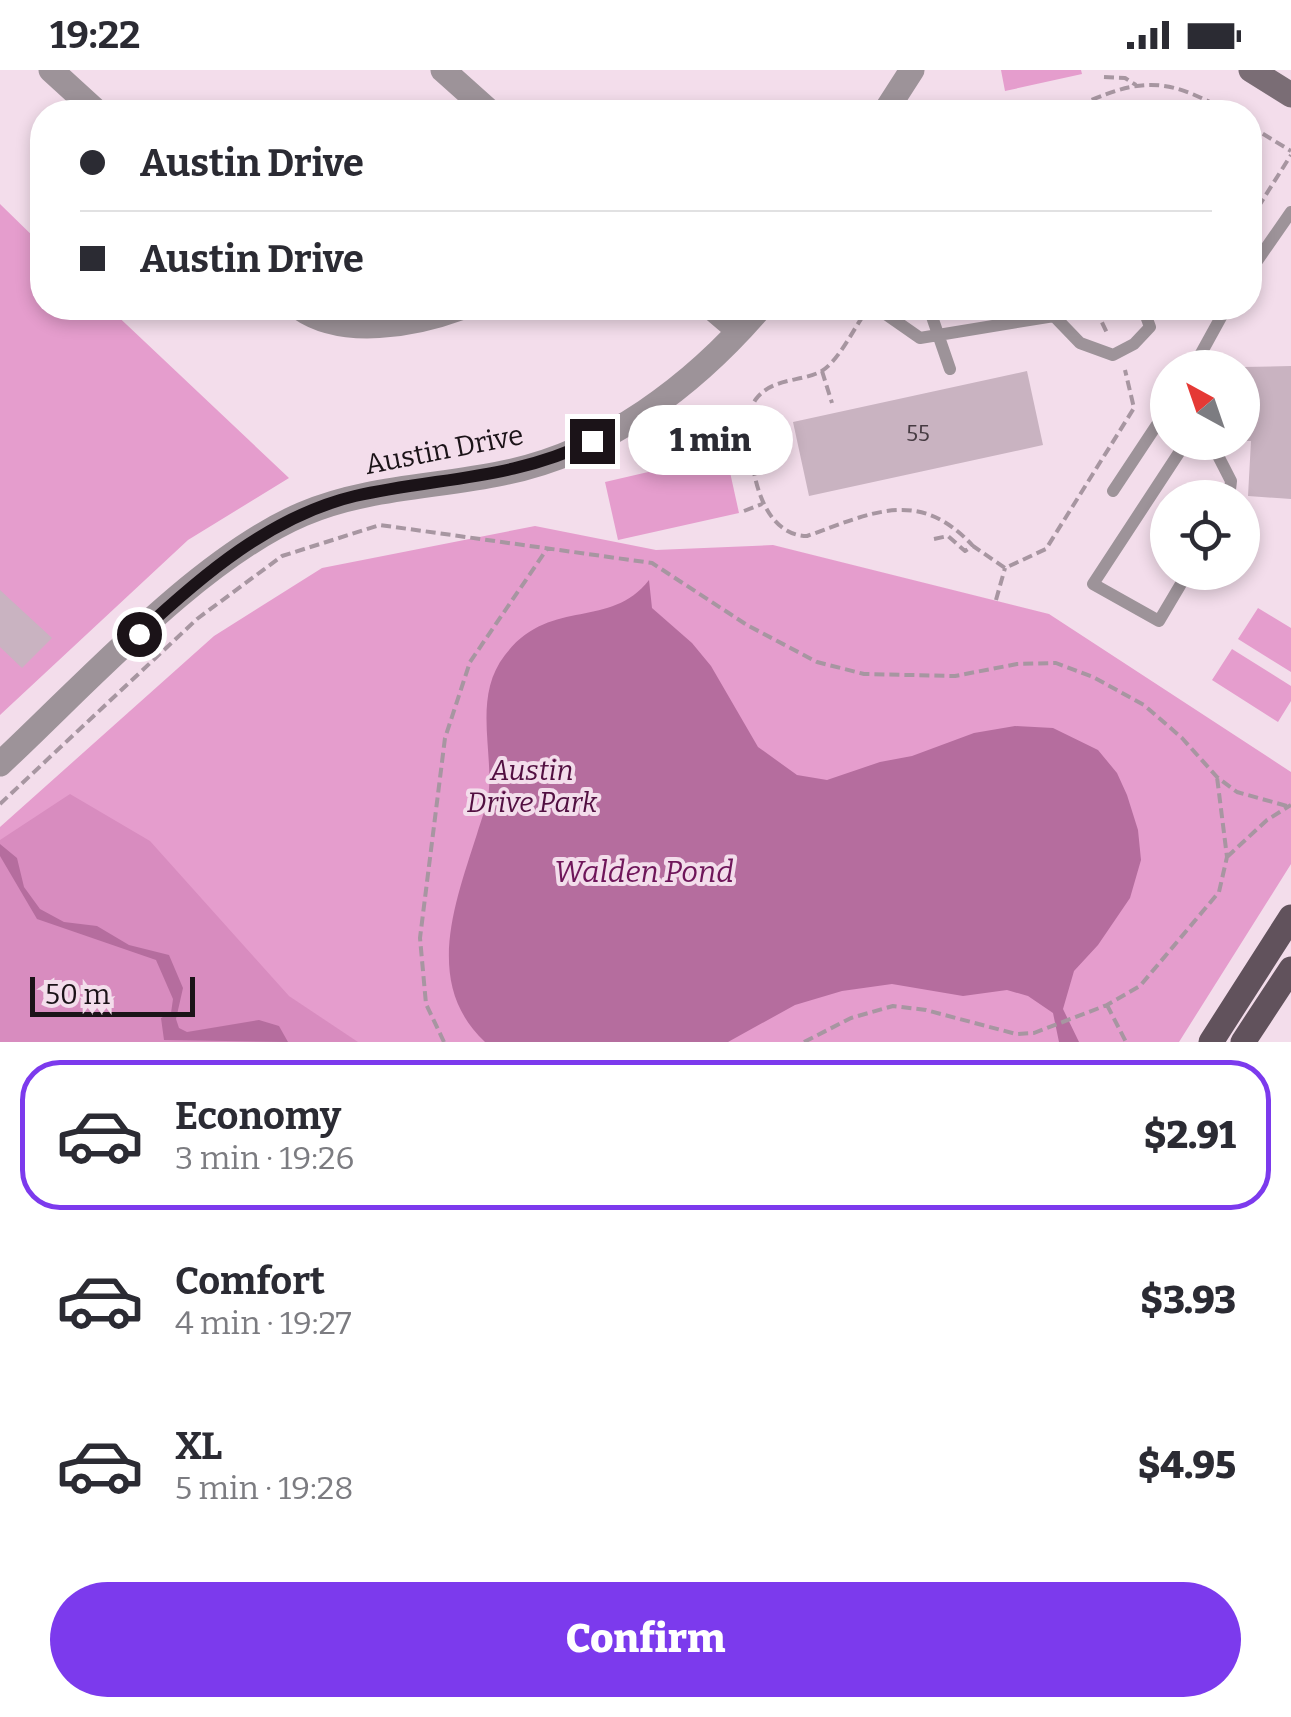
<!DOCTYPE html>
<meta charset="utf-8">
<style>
:root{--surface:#fff;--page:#f2f2f3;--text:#2b2b33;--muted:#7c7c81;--line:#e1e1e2;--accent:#7c3aed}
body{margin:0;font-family:Bitter,serif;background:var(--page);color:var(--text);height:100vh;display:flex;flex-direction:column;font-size:38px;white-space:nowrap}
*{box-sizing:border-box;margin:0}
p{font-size:32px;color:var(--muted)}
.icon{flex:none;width:55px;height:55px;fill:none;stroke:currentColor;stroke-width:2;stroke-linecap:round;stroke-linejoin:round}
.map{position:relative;height:972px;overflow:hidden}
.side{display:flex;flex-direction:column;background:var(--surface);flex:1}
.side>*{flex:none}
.hud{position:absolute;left:30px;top:30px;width:1232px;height:220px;border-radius:40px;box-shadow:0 5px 15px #0003;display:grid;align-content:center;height:220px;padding:0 50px;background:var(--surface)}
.needle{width:65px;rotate:320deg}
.tools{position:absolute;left:1150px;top:280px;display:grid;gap:20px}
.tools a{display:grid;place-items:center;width:110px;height:110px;border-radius:50%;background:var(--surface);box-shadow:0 5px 15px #0003;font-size:50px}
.scale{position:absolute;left:30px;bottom:25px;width:165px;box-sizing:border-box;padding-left:10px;border:5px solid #1b1318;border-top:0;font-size:28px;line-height:35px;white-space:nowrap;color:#1b1318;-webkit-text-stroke:8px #f3ddeb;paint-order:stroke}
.end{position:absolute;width:45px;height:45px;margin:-22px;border:12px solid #1b1318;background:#fff;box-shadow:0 0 0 5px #fff}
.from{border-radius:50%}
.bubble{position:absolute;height:70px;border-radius:35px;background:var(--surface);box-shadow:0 5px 15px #0003;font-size:32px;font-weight:800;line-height:70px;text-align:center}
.hud b{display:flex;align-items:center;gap:35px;height:95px;font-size:38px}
.hud b+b{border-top:2px solid var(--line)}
.hud i{width:25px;height:25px;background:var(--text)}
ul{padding:18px 0 0;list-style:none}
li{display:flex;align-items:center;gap:30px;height:150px;margin:0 20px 15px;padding:0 30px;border:5px solid transparent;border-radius:40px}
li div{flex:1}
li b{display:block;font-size:38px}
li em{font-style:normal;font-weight:800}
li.current{border-color:var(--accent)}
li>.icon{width:90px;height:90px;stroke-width:1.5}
.primary-button{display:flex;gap:20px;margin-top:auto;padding:20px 50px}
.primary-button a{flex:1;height:115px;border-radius:60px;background:var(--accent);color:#fff;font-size:40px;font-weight:800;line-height:115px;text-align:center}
.status{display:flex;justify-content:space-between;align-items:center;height:70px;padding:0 50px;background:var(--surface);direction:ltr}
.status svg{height:28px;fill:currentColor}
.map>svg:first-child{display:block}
.green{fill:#e59dcd}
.forest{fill:#d88cbf}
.water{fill:#b56d9e}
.building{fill:#c9b3c1}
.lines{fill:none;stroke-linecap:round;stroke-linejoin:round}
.path{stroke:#a796a1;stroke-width:4;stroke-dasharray:10 5;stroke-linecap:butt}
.lane{stroke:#9d9399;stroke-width:12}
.street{stroke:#9d9399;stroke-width:25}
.secondary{stroke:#7a6d75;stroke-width:25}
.primary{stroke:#61525c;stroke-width:25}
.route{stroke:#1b1318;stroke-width:12}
.labels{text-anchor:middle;stroke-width:8;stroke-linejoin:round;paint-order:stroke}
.number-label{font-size:22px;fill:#463b42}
.street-label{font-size:28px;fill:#1b1318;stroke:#f3ddeb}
.park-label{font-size:28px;font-style:italic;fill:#520f41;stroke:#f3ddeb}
.water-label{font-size:30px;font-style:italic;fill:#6f165a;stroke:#f3ddeb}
</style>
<div class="status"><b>19:22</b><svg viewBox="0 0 49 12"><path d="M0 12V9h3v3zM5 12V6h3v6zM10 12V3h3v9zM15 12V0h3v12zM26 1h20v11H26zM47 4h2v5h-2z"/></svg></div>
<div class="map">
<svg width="1291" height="972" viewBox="0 0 1291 972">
<rect width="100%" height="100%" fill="#f3ddeb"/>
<!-- green -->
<path class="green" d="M1001 0H1081L1082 4 1005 21Z
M0 134 42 175V238H109L289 408 188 470 0 645Z
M726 384 739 443 618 470 605 412Z
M535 456 656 480 773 475 1049 544 1291 702V794L1179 972H0V757L214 566 322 498Z
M1258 538 1291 558V602L1238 569Z
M1232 579 1291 616V631L1278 652 1212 610Z"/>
<!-- forest -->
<path class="forest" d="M70 724 150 771 289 926 358 972H0V770Z"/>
<!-- water -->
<path class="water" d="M649 510 652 538 692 573 711 596 758 677 797 705 827 710 880 692 912 686 974 663 1015 656 1053 658 1098 680 1117 703 1127 725 1138 760 1141 790 1130 828 1098 875 1074 901 1063 939 1079 972H1059L1053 943 1028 926 1007 920 963 926 892 914 842 921 795 935 728 972H485C423 914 455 833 477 764 481 750 488 734 489 719 492 675 474 625 505 585 550 526 609 561 649 510Z
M0 774 17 788 24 817 40 839 64 852 97 856 129 875 169 885 183 918 176 949 179 958 187 962 259 950 279 956 288 972 164 970 161 948 171 943 173 929 156 890 37 849 0 786Z"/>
<!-- building -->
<path class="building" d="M1291 296V429L1248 426 1251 371H1242V297Z
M1027 301 1043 375 809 426 793 352Z
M0 520 52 568 22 598 0 577Z"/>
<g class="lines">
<!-- path -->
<path class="path" d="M1104 7 1125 8 1136 15
M1001 42H1012
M1064 42C1135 10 1159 2 1228 42
M1250 56 1291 81
M1250 150 1291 85
M1100 238 1099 246 1108 265
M863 246C852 262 837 293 820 302 799 312 772 308 756 329 750 337 751 350 751 360 749 396 760 465 807 466 872 443 919 417 973 476
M822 301 832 333
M744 441 762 434
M934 469 948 466 965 481 973 476 1005 498 1046 479 1134 338 1125 300
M996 530 1005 498
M0 734 197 549 282 486 380 455 652 493 747 555 817 592 864 604 955 606 1017 594 1056 593 1093 607 1144 635 1182 668 1217 707 1237 722 1287 736
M1227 787 1267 750 1291 735
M1107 935 1126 972
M444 972 426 934 420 868 445 668 470 592 547 479
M804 972 851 948 893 936 926 940 1016 964 1034 963 1107 935 1140 916 1219 822 1227 787 1217 707"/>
<!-- lane -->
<path class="lane" d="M1250 201 1291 142
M877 238 920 268 1054 246 1064 238
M929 238 950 299
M1053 240 1054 246 1080 273 1113 285 1134 274 1150 257 1143 238
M1193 298 1226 238
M1186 372 1093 514 1159 551 1188 502
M1211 372 1231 411 1229 428
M1113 421 1168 338"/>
<!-- street -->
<path class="street" d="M51 0 97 42
M443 0 490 42
M885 42 912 0
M300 238C343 268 414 255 460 238
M712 238 739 261
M0 694C84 616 199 488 303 444 366 417 437 417 503 403 605 383 694 315 760 238"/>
<!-- secondary -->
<path class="secondary" d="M1251 0 1291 25"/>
<!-- primary -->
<path class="primary" d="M1211 972 1291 847
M1243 972 1291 899"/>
</g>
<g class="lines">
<!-- route -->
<path class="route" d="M139 564C201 506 271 446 355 426 439 407 513 410 592 371"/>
</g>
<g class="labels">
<!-- number labels -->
<g class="number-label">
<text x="918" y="371">55</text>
</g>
<!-- street labels -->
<g class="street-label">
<text transform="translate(444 379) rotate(-11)" y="10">Austin Drive</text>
</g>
<!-- park labels -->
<g class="park-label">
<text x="532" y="710">Austin<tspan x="532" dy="32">Drive Park</tspan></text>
</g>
<!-- water labels -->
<g class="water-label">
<text x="644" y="812">Walden Pond</text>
</g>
</g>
</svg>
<div class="tools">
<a><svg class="needle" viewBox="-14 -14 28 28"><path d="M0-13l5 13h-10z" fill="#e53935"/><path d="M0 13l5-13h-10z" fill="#7c7c81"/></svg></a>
<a><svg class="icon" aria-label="locate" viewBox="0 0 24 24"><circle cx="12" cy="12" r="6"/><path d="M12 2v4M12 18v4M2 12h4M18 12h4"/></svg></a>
</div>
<div class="scale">50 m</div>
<i class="end from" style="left:139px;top:564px"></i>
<i class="end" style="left:592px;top:371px"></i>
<div class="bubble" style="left:628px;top:335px;width:165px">1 min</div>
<div class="hud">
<b><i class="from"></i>Austin Drive</b>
<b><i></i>Austin Drive</b>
</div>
</div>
<section class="side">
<ul>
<li class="current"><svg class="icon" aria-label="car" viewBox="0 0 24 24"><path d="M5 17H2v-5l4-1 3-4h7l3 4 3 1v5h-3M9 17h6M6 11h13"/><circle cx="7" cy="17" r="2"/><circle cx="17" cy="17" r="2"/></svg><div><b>Economy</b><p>3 min · 19:26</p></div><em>$2.91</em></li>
<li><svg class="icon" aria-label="car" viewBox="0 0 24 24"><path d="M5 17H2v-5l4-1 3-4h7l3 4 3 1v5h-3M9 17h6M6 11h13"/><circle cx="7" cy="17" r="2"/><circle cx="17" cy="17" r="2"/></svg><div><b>Comfort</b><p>4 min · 19:27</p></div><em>$3.93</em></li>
<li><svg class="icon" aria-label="car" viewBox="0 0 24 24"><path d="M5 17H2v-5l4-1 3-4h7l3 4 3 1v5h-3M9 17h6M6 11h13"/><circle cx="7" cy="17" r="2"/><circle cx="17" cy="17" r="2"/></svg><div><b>XL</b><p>5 min · 19:28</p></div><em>$4.95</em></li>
</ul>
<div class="primary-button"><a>Confirm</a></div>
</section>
